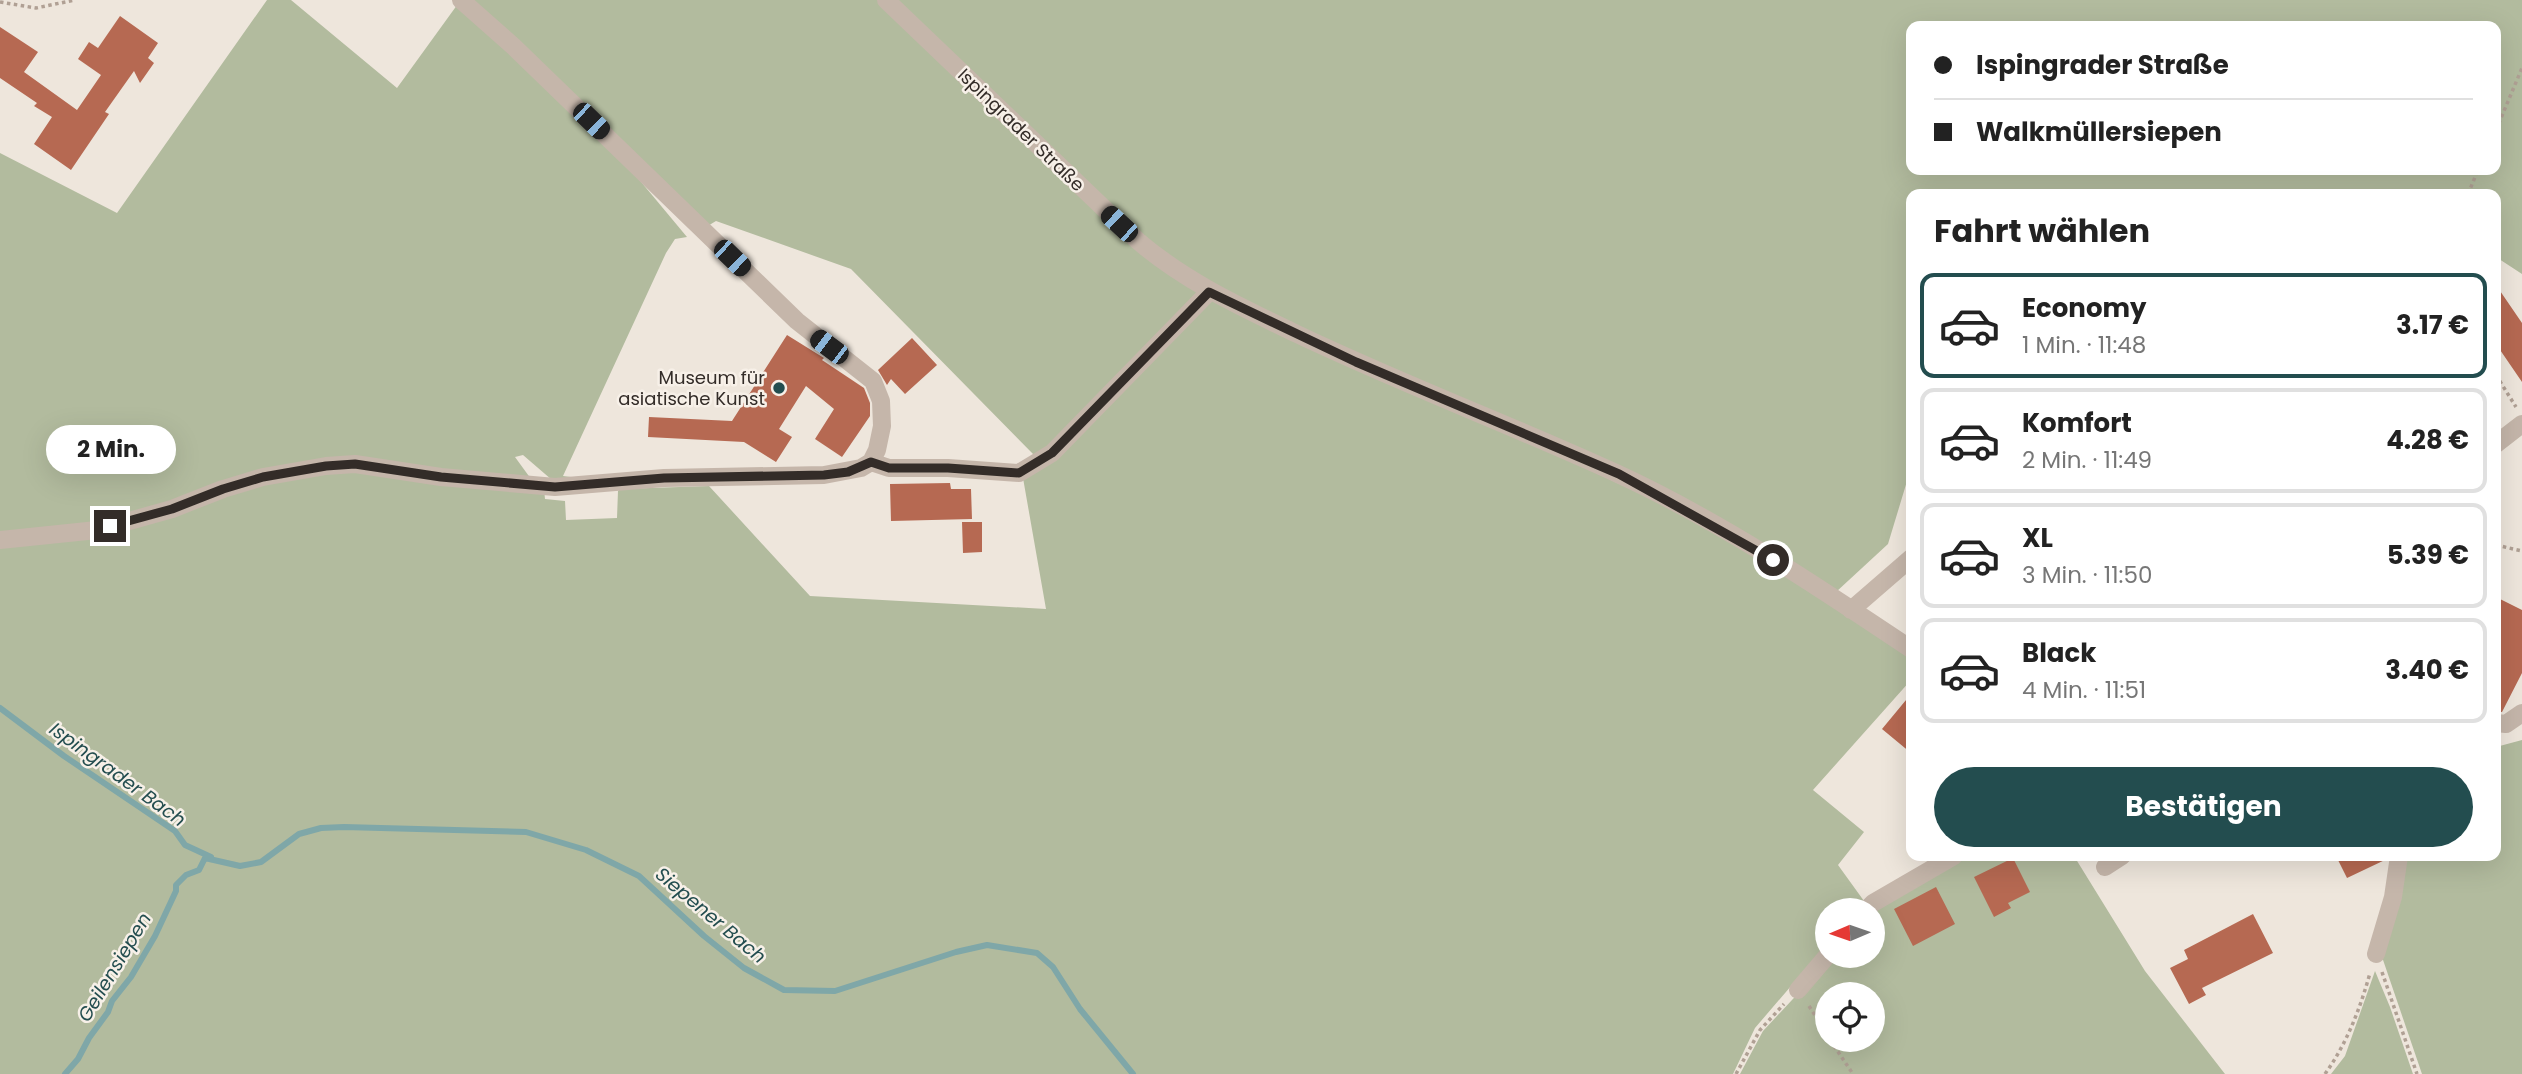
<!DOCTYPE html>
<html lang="de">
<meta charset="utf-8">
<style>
:root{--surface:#fff;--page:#f6f6f6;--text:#222;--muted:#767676;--line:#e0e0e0;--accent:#234d4f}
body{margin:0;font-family:Poppins,sans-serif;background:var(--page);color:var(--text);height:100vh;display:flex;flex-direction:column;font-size:26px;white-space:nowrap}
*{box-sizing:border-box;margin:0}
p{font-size:23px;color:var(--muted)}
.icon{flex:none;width:38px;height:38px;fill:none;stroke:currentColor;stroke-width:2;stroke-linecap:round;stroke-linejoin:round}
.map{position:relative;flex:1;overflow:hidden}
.sheet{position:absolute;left:1906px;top:189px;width:595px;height:672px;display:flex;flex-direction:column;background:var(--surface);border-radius:14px;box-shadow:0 7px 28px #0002}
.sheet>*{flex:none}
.hud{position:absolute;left:1906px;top:21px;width:595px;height:154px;border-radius:14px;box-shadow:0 7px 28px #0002;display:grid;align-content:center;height:154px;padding:0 28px;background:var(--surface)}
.needle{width:46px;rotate:268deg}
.buttons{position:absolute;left:1815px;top:898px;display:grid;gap:14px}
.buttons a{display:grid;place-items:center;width:70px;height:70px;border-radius:50%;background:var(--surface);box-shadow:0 7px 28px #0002;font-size:35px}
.end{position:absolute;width:32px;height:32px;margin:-16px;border:9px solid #332c28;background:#fff;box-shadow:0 0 0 4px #fff}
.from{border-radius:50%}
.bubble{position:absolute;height:49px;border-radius:24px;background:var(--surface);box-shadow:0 7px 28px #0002;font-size:23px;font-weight:700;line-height:49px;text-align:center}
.car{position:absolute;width:21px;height:42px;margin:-21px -10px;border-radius:9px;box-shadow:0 0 5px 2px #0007;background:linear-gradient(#222 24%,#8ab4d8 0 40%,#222 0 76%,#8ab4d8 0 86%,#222 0)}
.hud b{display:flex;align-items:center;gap:24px;height:66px;font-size:26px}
.hud b+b{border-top:2px solid var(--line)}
.hud i{width:18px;height:18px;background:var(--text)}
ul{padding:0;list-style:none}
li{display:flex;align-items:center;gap:21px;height:105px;margin:0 14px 10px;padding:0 14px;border:4px solid var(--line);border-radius:14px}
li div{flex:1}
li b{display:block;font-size:26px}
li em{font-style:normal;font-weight:700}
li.on{border-color:var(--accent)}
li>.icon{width:63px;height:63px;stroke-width:1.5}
h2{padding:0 28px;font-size:32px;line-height:84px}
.primary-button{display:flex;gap:14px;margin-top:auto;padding:14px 28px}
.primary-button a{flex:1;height:80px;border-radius:42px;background:var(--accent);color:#fff;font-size:28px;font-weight:700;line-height:80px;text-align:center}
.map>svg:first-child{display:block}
.green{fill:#b2bb9e;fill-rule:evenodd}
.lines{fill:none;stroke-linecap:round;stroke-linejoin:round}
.stream{stroke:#7fa7a8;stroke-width:6}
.building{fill:#b66952}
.path{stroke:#b0a094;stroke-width:3.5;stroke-dasharray:3.5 3.5;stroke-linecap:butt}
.minor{stroke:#c5b6aa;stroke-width:18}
.route{stroke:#332c28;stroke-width:9}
.poi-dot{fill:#234d4f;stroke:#f7f0e8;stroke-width:2.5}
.labels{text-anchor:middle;stroke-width:5;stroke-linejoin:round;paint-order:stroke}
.street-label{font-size:18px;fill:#332c28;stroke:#f7f0e8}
.poi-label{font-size:18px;fill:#332c28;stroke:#f7f0e8;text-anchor:end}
.water-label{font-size:19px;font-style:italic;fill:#234d4f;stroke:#f7f0e8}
</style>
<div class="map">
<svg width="2522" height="1074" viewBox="0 0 2522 1074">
<rect width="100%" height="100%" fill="#eee6dc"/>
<!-- green -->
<path class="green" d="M267 0H291L397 88 460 1 607 141 687 237 675 239 666 253 563 476 571 477V479L552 480 523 455 515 457 531 479 351 459 96 524 0 535V153L117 213Z
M468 0H881L1201 291 1050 446 1034 455 851 269 716 221 706 227Z
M890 0H2522V274L2496 257V194H1911V468L1888 544 1836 592 1813 576 1358 359 1159 255ZM1911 26H2496V170H1911Z
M1211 296 1484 420 1698 521 1901 647 1911 659V680L1813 790 1864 832 1838 865 1864 901 1857 910H1827V944L1755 1028 1733 1074H0V544L264 482 357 469 544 489 545 499 565 501 566 520 617 518 618 491 620 489 709 486 810 596 1046 609 1023 478Z
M2522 740V1074H2422L2381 954 2400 856H2496V747Z
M1960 856H2074L2145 971 2225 1074H1740L1763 1031 1833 956H1872V910ZM1827 994H1872V1040H1827Z
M2375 971 2390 1007 2413 1074H2331L2345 1056Z"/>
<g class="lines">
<!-- stream -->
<path class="stream" d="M0 708 64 756 175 831 185 845 211 857
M65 1074 78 1059 89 1038 108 1012 112 1001 131 977 155 936 176 891V885L186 875 199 870 205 858 240 866 261 862 299 834 321 828 344 827 526 832 586 850 639 876 704 936 744 968 784 990 835 991 956 952 987 945 1037 953 1053 967 1080 1009 1133 1074"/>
</g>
<!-- building -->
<path class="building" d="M120 16 158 43 148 58 154 63 140 83 134 71 105 112 109 114 71 170 34 144 52 117 34 106 37 103 0 78V27L38 52 24 72 77 110 101 75 78 59 89 42 98 48Z
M2496 285 2522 323V382L2496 344Z
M787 335 824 358 822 360 864 388 870 403V416L842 457 815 439 834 409 806 386 779 429 792 437 776 462 744 442 648 437 649 417 732 421Z
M912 338 937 365 905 394 891 379 887 385 878 370Z
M950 483 951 489H971L972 519 891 521 890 484Z
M962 522H982V552L963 553Z
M2496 597 2522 610V673L2502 712H2496Z
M1911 694V753L1882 729Z
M2336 856H2388L2387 859 2347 878Z
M2013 858 2030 892 2008 903 2011 908 1994 917 1974 877Z
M1936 887 1955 924 1913 946 1894 909Z
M2253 914 2273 953 2202 988 2206 995 2189 1004 2170 968 2188 959 2184 950Z"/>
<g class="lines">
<!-- path -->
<path class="path" d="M0 2 36 8 75 0
M2496 130 2522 68
M2468 194 2478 170
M2496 375 2516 407
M2496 545 2522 551
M2382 972 2417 1074
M1809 1006 1827 1034
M1830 1040 1853 1074
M1736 1074 1760 1030 1784 1004
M2325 1074C2347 1043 2360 1009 2370 973"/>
<!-- minor -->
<path class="minor" d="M461 0 513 46 797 321 873 381 881 401 882 426 877 450 871 462
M886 0 1138 241C1186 282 1241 307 1297 334 1402 384 1511 425 1616 473 1720 521 1817 586 1911 649
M2496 444 2522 424
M871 462 889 468H948L1019 473 1052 453 1209 292
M0 540 97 530 172 509 223 489 263 477 326 466 355 464 441 477 555 487 664 478 824 475 861 468 871 462
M1851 610 1911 558
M2496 723 2506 724 2522 713
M2105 867 2122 856
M1866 910 1873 903 1954 856
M2376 954 2393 897 2399 856
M1798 990 1827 956"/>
</g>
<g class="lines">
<!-- route -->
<path class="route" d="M110 526 172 509 223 489 263 477 326 466 355 464 441 477 555 487 664 478 824 475 848 472 871 462 889 468H948L1019 473 1052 453 1209 292 1356 362 1619 474 1773 560"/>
</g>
<!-- markers -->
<circle class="poi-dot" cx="779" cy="388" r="7"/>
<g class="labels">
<!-- street labels -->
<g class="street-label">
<text transform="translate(1021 130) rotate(44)" y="6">Ispingrader Straße</text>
</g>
<!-- poi labels -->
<g class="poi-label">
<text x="765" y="384">Museum für<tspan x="765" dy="21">asiatische Kunst</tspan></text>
</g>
<!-- water labels -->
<g class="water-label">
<text transform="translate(118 774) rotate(36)" y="7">Ispingrader Bach</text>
<text transform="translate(711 915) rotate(40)" y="7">Siepener Bach</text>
<text transform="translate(114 967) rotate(-59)" y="7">Geilensiepen</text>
</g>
</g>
</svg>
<div class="buttons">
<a><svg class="needle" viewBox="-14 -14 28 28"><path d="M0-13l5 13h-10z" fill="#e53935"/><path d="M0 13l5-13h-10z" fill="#767676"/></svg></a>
<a><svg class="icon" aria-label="locate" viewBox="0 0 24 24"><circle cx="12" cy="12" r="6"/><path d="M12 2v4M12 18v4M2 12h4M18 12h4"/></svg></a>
</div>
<i class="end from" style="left:1773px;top:560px"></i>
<i class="end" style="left:110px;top:526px"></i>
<div class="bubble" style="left:46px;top:425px;width:130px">2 Min.</div>
<i class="car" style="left:591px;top:121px;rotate:134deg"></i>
<i class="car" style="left:1119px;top:224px;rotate:313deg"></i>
<i class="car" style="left:732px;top:258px;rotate:134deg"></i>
<i class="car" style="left:829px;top:347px;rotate:307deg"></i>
<div class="hud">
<b><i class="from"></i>Ispingrader Straße</b>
<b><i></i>Walkmüllersiepen</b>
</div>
<section class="sheet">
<h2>Fahrt wählen</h2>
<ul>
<li class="on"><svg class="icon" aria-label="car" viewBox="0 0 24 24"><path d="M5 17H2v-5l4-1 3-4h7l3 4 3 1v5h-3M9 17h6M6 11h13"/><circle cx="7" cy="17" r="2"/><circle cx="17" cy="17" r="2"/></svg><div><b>Economy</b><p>1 Min. · 11:48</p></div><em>3.17 €</em></li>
<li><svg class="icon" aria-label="car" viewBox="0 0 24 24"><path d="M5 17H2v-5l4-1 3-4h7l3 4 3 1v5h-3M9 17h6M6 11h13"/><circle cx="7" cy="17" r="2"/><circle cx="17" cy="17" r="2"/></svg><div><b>Komfort</b><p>2 Min. · 11:49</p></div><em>4.28 €</em></li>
<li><svg class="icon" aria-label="car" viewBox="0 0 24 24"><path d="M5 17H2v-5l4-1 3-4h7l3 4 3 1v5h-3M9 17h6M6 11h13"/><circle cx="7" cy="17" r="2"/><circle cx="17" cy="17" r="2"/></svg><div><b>XL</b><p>3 Min. · 11:50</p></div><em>5.39 €</em></li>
<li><svg class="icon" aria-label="car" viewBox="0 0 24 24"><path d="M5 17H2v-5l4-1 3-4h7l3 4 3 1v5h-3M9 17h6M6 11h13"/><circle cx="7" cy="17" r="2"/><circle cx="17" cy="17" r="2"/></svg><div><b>Black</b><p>4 Min. · 11:51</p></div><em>3.40 €</em></li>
</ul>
<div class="primary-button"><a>Bestätigen</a></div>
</section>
</div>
